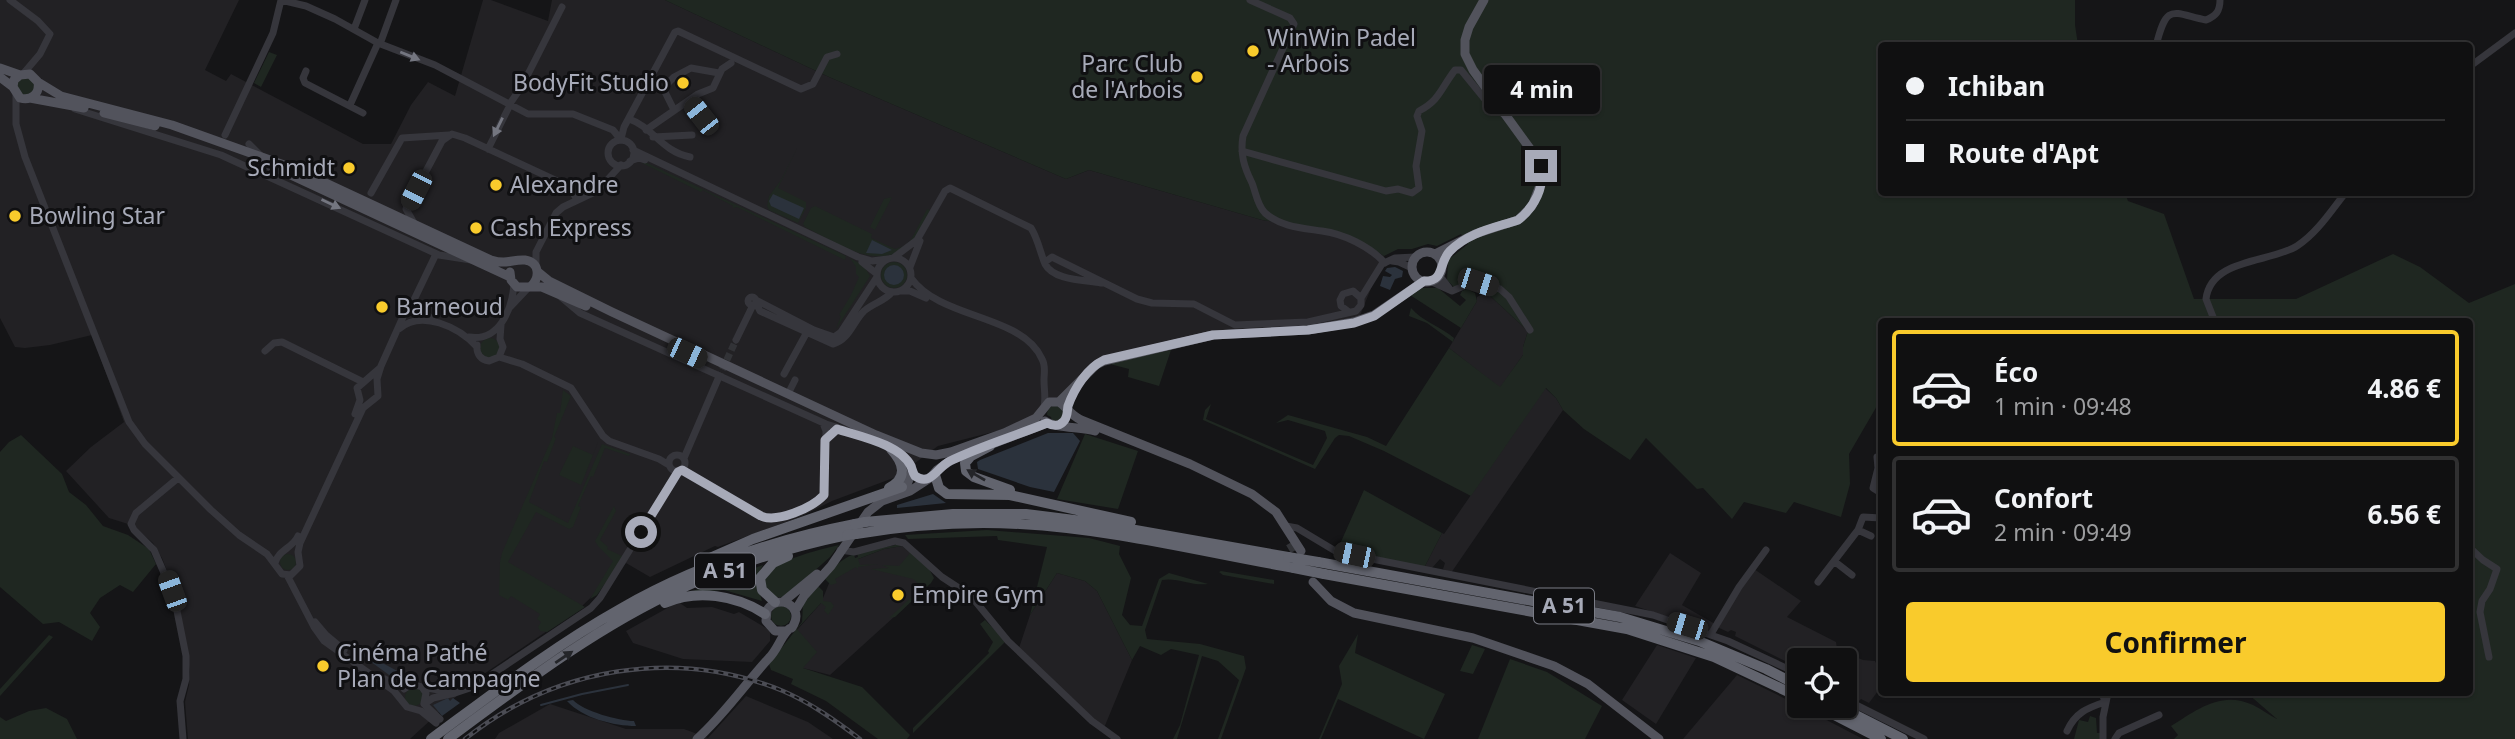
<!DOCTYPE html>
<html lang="fr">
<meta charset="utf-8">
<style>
:root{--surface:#101011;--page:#19191a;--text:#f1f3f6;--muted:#9c9d9f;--line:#303031;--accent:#f9cb2c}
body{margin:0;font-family:"Noto Sans",sans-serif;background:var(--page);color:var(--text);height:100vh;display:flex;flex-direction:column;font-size:26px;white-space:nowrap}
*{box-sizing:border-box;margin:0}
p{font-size:23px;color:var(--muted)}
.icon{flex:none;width:38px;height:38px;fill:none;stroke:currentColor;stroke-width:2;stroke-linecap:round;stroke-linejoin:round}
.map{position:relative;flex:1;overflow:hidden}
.details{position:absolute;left:1878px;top:318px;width:595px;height:378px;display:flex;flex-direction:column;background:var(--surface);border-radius:7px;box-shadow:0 2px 5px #0004,0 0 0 2px var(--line)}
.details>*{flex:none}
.guide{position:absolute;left:1878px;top:42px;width:595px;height:154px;border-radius:7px;box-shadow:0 2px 5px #0004,0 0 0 2px var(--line);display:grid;align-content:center;height:154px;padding:0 28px;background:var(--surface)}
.buttons{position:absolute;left:1787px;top:648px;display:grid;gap:14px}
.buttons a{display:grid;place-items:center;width:70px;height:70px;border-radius:7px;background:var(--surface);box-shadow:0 2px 5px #0004,0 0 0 2px var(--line);font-size:35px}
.end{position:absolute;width:32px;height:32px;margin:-16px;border:9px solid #a7aab8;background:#111;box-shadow:0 0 0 4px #111}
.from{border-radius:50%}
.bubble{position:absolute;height:49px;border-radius:7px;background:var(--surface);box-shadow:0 2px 5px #0004,0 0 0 2px var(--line);font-size:23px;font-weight:700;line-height:49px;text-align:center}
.car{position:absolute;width:21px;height:42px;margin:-21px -10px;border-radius:9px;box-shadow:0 0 5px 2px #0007;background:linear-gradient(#222 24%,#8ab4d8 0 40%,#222 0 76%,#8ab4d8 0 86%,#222 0)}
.guide b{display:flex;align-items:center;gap:24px;height:66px;font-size:26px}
.guide b+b{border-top:2px solid var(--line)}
.guide i{width:18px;height:18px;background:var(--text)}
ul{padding:12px 0 0;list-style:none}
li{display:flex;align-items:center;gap:21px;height:116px;margin:0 14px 10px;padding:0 14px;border:4px solid var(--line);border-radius:7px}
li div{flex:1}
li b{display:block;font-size:26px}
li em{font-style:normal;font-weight:700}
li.selected{border-color:var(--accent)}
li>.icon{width:63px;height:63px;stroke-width:1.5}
.button{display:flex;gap:14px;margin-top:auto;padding:14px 28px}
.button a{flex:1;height:80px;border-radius:7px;background:var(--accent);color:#111;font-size:28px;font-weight:700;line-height:80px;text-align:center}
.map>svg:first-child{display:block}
.built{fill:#222124}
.green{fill:#1f2721}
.water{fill:#2b323c}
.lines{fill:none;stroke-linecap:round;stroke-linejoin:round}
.stream{stroke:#2b323c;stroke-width:2}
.minor-tunnel{stroke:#323337;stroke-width:7;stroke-dasharray:7 3.5;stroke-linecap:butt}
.major-tunnel{stroke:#323337;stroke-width:9;stroke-dasharray:9 4.5;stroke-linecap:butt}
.minor{stroke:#36363c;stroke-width:7}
.major{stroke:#52535c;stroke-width:9}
.highway{stroke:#62646e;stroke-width:10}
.rail-casing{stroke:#4b4c54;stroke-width:4.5}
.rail{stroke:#101012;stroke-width:2;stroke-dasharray:5;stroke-linecap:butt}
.highway-bridge{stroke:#62646e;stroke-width:10}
.oneway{fill:#747680}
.oneway2{fill:#242529}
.route{stroke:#a7aab8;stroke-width:9}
.poi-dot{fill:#f9cb2c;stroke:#101012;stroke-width:2.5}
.labels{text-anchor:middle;stroke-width:6;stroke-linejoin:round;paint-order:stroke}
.shield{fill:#101012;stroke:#7a7c86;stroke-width:2}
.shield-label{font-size:21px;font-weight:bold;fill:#a7aab8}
.poi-label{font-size:23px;fill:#a7aab8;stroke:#101012;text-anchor:start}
</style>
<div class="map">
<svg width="2515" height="739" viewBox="0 0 2515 739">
<rect width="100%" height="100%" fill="#151517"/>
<!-- built -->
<path class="built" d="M0 0H239L205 70 226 81 231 74 363 144H391L411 105 428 82 455 96 483 0H491L548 21 552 0H665L829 77 1066 179 1089 170 1262 220 1309 227 1358 240 1384 256 1359 318 1328 325 1211 333 1107 358 1060 397 1036 415 997 431 938 446 896 477 832 501 802 516 718 547 715 546 650 577 626 563 578 610 472 682 410 739H188L185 702 189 685 190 671 177 597 162 558 153 543 139 531 128 524 109 518 66 471 91 447 124 422 92 335 50 345 25 348 15 347 0 318Z
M1486 292 1528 331 1523 347V355L1500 388 1449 348 1477 301V297Z
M1545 388 1556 398 1563 410 1451 573 1443 569 1445 563 1440 559 1432 568H1424L1442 533 1444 534Z
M902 546 910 552 927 587 830 675 803 668 797 630 821 603 832 576 858 559 884 549Z
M1670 553 1701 573 1682 605 1715 624 1710 631 1635 606Z
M1754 569 1801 601 1787 617 1836 642 1837 649 1863 660 1875 661 1881 673V687L1869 703 1861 699 1859 701 1845 693 1844 660H1799V668L1735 636 1736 632 1731 630 1728 632 1717 627Z
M1057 573 1085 581 1097 591 1132 660 1104 728 1019 648 1030 615Z
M680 603 687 608 712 607 734 614 739 612 766 628 770 632V641L752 662 683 659 633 643 626 631 671 606Z
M1657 645 1696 658 1656 724 1622 700Z
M1737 675 1794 703 1863 739H1683Z
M746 696 808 722 833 739H495L499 733 550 704 626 729H684L708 738Z"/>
<!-- green -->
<path class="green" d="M665 0H2075V25L2078 45 1881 46V192L2125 193 2128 201 2164 214 2194 299H2296L2393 254 2420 267 2469 303 2515 284V739H2174L2178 735 2171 726C2197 710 2221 690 2253 705 2261 709 2269 715 2277 719L2247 693H2469V322H1881V399L1849 454 1850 484 1841 517 1794 502 1786 513 1744 502 1732 519 1703 488 1697 489 1646 438 1630 460 1584 429 1563 410 1556 398 1546 388 1471 496 1384 451 1349 436 1339 435 1335 438 1315 469 1203 420 1205 410 1211 404 1206 419 1313 465 1327 438 1325 431 1288 420 1276 423 1288 415 1367 437 1386 446 1449 348 1500 387 1523 355V347L1528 331 1486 292 1465 282 1454 287 1447 280 1448 260 1468 244 1461 234 1437 246 1428 244 1412 249H1398L1384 256 1358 240 1309 227 1262 220 1089 170 1066 179 829 77Z
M269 52 277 55 261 87 254 83Z
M29 77 33 80 35 92 22 96 16 85 21 78Z
M801 145 797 148 778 188 806 202V208L798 223 769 210 767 206 769 196 781 180 797 148 801 145 810 148Z
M645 162 846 256 845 260 737 207 733 208V206L703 190 701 192 642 163Z
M892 197 875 230 870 227 884 199Z
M815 206 872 234 871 238 895 249 904 246 911 240 927 209 930 210C924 221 919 234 910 243 880 275 834 241 805 227L803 224 811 208Z
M850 258 864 266 870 276 836 329 841 316 839 315 851 295 859 277 856 274V267Z
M881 275a13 13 0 1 1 26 0a13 13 0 1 1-26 0Z
M1422 288H1438L1460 306 1466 300 1460 295 1462 291 1467 289 1475 293 1477 301 1461 328 1410 295Z
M1411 308C1422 321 1441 327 1454 338L1453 342 1427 323 1409 316Z
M480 348a10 10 0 1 1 20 0a10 10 0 1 1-20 0Z
M1171 350 1159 386 1128 377 1129 369 1106 363Z
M563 390 571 396 554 437 556 438 547 462 544 461 529 502 568 523 602 444 630 454 629 456 605 448 593 477 591 476 578 506 581 507 573 527 569 529 536 512 508 562 585 607 547 632 540 631 538 627 541 622 537 619 540 614 511 596 508 600 499 595 500 562 502 553 552 438 557 413H560Z
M1057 404 1064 410 1063 418 1058 422H1052L1051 417 1047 415C1047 409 1051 406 1057 404Z
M1085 434 1138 451 1118 509 1057 499Z
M21 435 62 474 69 492 86 505 103 526 128 535 149 549 156 564 133 592 120 585 100 598 90 613 100 627 92 641 59 622 43 624 0 587V452L9 442Z
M598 442 581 485 559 475 573 446 593 455Z
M1364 490 1442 533 1424 568 1371 557 1364 551 1340 544Z
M614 506 616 511 600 540 608 547 607 549 624 557 597 595 590 599 613 561 598 546 595 541Z
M987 530 1089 538 1120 546 1119 554 1131 578 1122 615 1130 625 1142 626 1159 579 1169 573 1208 584C1191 586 1177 577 1162 580L1145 630 1147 639 1200 644 1244 656 1246 668 1221 739H1218L1239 680 1218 661 1202 656 1177 739H1173L1180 725 1199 655 1171 649 1161 655 1140 646 1132 660 1097 591 1085 581 1057 573 1030 615 1047 547 998 540 997 536 908 539 905 535Z
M900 544 928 567 934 578 931 583 895 617 889 618 922 587 913 579 871 569 889 568 882 565 899 566 910 553 902 546 884 549 858 559 860 565 878 564 858 567V570L856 567 835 579 837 583 831 585 825 579C831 568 842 559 854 554L855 558 858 557 857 553Z
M839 545 830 557 785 597H774L765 590 764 575C787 557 811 552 839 545Z
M280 562a8 8 0 1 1 16 0a8 8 0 1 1-16 0Z
M763 565C755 578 758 587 762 601L724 590 690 592Z
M1221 571 1274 580V584L1223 575 1219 572Z
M818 586 823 591V601L831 602 834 606 828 615 824 610 826 607 821 603 797 629 817 652 803 668 862 687 910 735 907 739H878L826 701 791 684 793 679 771 670 769 664 802 622 803 604Z
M771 616a10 10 0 1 1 20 0a10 10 0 1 1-20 0Z
M985 620 1006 641 913 733V728L989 653 988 651 993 642 980 624Z
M1358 634 1355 653 1445 694 1424 739 1338 699 1321 739H1319L1342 684 1339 666Z
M49 635 53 637 0 696V689Z
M1472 645 1485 649 1473 674 1460 671Z
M1510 659 1547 672 1602 706 1585 739H1478Z
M405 697a9 9 0 1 1 18 0a9 9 0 1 1-18 0Z
M46 708 67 719 77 739H0V717L6 721 29 711Z
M2090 716 2096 718 2097 733H2100V739H2074L2079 720 2088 722Z"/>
<!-- water -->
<path class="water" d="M773 194 804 208 799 219 771 206 769 201Z
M872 240 892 250 882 254 866 253Z
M884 275a10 10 0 1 1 20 0a10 10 0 1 1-20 0Z
M1395 267 1403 271 1402 277 1395 279 1390 290 1380 286 1383 276 1390 277 1392 275 1385 271 1387 268Z
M1048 433H1073L1080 441 1054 492 1030 487 978 469 977 462 980 460Z
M933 494 946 503 897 508V505Z
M345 643 403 674 410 672 414 676 396 680Z
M448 698 450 701 453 698 460 703 442 716 433 705Z
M573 700C583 711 619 721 634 721L636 726C614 726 582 718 567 701Z"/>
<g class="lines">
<!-- stream -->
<path class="stream" d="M541 705 582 694 628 685"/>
<!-- minor-tunnel -->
<path class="minor-tunnel" d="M718 379 736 340"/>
<!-- major-tunnel -->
<path class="major-tunnel" d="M1290 543 1302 563"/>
<!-- minor -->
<path class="minor" d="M10 0 38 21 50 34 40 54 23 74
M281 0 306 6 335 19 378 43 435 65 528 114H573L613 130 621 140
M1250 0 1290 18 1294 24 1243 136C1240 154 1244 167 1252 183 1256 193 1257 205 1265 213 1281 227 1302 228 1322 231 1344 234 1369 246 1385 263
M354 29 365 0
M380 44 396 0
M2156 46C2167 2 2172 13 2206 20 2216 16 2220 11 2220 0
M2469 67 2515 33
M306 71 303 78 305 83 363 113
M16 95V124L25 157 129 422 145 444 211 510 239 535 267 554 282 574 291 575 300 566 298 552 300 543 363 408 378 396 377 379 381 366 407 308 412 304H417L433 321
M689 101 708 126
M350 105 378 43
M509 105 522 86 562 7
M75 109 221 155 439 255 471 260
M674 110 665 92 666 85 674 77 691 68 719 73
M629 119C653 127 661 151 690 157
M646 130 698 94 713 88 722 69 731 63
M225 135 273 33 281 0
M653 137 692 135
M621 139 624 127 675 32 678 31 801 89 813 84 827 57 837 54
M608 153a13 13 0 1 1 26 0a13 13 0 1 1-26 0Z
M249 144 261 156
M488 149 510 105
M633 150 858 257 872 261 888 259
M1242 151 1386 191 1398 189 1412 193 1419 188 1416 166 1422 131 1417 116 1419 111C1440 100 1441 88 1455 70H1461L1492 108 1507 116
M630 161 639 158 645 160
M268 165 278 178
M371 193 402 138 449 135
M414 223 406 209 442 141 452 134 465 138 570 187 577 200
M877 275a17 17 0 1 1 34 0a17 17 0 1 1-34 0Z
M893 258 917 240 945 191 950 188 1031 228C1038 239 1040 252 1045 264 1054 281 1086 280 1101 283
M1392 261 1399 262 1412 268
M862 262 877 274
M1045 262 1052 257 1137 299 1152 303 1194 304 1235 325 1308 322 1356 311 1361 305V298L1382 264 1395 258 1415 257
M536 267V252L556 213 563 207 597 191 621 165
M910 267 920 241
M1439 275 1449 288
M911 278C941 320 1022 314 1042 359 1046 366 1044 373 1044 380 1044 390 1046 398 1044 407
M1430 281 1452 291 1473 282 1500 289 1509 297 1530 330
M901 291H910L926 298
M561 297 580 313 826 424 863 435
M748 301a4 4 0 1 1 8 0a4 4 0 1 1-8 0Z
M756 300 814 330 834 337 841 332 877 277
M756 303 760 311 833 344C849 340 853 322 864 311 873 303 885 301 892 292
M412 304 436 254
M510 307 528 288
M1349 312 1341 306 1340 300 1343 294 1353 291 1361 298
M2215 322 2206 299C2211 258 2270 263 2297 246 2317 233 2331 211 2346 192
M399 329C421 309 459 327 477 347
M469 337C499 342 512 310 514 284
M736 340 753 305
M477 345C476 354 481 360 489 361L499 357 503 347 500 339 501 325
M265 351 274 343 282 342 363 382
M499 357 522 364 571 388 603 436 609 441 659 459 669 465
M784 374 807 332
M790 390 795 380
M355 414 360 400 357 388 380 368
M669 463a8 8 0 1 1 16 0a8 8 0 1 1-16 0Z
M1877 457 1878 468 1873 488 1881 493
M684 458 718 379
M682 470 761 516C777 523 812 508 824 495L826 431 823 423
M178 478 136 513 131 524 134 530 154 550 174 596 186 656V679L180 701 183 739
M1286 526 1297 528 1337 552 1653 615 1728 641 1799 674
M1858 530 1871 536
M2469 547 2483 560 2497 569 2490 589 2482 601 2480 612 2489 657
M840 550 854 552 895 541 904 543 942 577 971 596 1008 641 1092 721 1117 739
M1834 561 1852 575
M275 563C278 550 293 548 298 536
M287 575 314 627 324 641 394 691 407 707 421 711 436 723
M1818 582 1858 530 1863 517 1881 518
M315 622 326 635 344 650
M1711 634 1739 587 1766 550
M385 679 395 685 407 687
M422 687 455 693 433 698 424 704 440 719
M404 689 412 684 422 687 426 693 424 703
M455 693 473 687 591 608 600 598 678 472
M1844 699 1924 739
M2067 731C2075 713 2087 708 2105 702L2102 693
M2103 739V717L2108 693
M2115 739 2119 733 2159 715"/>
<!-- major -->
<path class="major" d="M0 68 20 75 30 74 38 82 61 96 172 125 298 170 491 260C508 265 512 259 525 260 540 262 540 278 531 286
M20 75 14 80 13 87 20 98C31 101 40 94 38 82
M0 77 13 87
M30 98 84 108
M104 113 155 126
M280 170 510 277
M1412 267a15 15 0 1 1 30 0a15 15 0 1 1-30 0Z
M1435 254 1475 234 1518 220 1532 206 1542 180 1539 161 1473 70 1465 54V40L1469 27 1484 0
M510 272 511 280 517 287H542L586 306
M538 272 549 281 612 312 876 435 921 453 936 455 951 452 1004 433 1036 418 1049 402H1059C1067 407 1069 414 1081 420L1190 464 1252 494 1276 512 1301 551
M1059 402 1096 365 1104 361 1213 335 1308 330 1354 322 1374 315 1424 281
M1045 421C1054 428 1081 427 1095 431
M896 451 911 466
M897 491 908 482 912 471
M1313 582 1331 601 1354 613 1473 638 1554 666 1588 684 1659 739
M784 601 817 574
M795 611 804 596 831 566 868 512 882 501 910 491 930 478 937 470 953 459 1047 423
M697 739C724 715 745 684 769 658 777 650 780 639 787 631 792 625 790 632 794 624 803 606 779 593 767 610L766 621 775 631H787"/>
<!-- highway -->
<path class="highway" d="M990 446 971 456 965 463 966 471 974 477 1010 490
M935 475 939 488 947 494 1010 495 1131 522
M889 488C908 478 904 463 891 449
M865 522 953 514H1026L1090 522 1288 557
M856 534C910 525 966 521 1020 524 1112 529 1203 552 1294 568
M712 557 753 539 902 487
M1318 562 1620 617 1699 641 1766 669 1799 686
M1324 574 1627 629 1714 657 1799 697
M775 602 762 590 760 578 773 563 788 556
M665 603C697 589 736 595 765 614
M1815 705 1881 739
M1836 705 1903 739
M431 739C492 694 554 646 620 609 693 567 773 540 855 524
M448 739C521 685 597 627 680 589 733 564 790 547 847 535"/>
<!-- rail casing -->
<g class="rail-casing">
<path id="rail" d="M465 739C555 667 676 647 783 691 811 703 836 721 860 739"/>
</g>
<!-- rail -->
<use href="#rail" class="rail"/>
<!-- highway-bridge -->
<path class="highway-bridge" d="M855 524 865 522
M847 535 856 534
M1288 557 1318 562
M1294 568 1324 574"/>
</g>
<!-- one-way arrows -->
<defs><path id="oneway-solid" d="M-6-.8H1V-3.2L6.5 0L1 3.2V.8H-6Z" transform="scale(1.75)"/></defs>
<g class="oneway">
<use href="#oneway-solid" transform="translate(410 56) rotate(22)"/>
<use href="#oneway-solid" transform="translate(498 127) rotate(116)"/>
<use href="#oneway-solid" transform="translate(331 204) rotate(25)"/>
</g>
<g class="oneway2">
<use href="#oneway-solid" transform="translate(976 475) rotate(-150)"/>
<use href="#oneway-solid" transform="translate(564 657) rotate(-34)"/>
</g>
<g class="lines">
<!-- route -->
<path class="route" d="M641 532 678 472 682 470 761 516C777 523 812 508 824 495L825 440 837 429C858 436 900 444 911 466 912 469 913 473 915 476 931 487 937 467 950 461 981 446 1015 436 1047 423 1053 426 1058 427 1063 422 1068 418 1067 411 1068 406 1074 389 1087 368 1104 360L1213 335 1308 330 1354 323 1374 316 1424 281C1445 282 1438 263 1450 251 1469 232 1494 228 1518 220 1535 207 1545 186 1541 166"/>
</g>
<!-- markers -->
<g class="poi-dot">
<circle cx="1253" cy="51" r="7"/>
<circle cx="1197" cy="77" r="7"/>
<circle cx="683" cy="83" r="7"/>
<circle cx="349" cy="168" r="7"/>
<circle cx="496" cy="185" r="7"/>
<circle cx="15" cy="216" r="7"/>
<circle cx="476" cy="228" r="7"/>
<circle cx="382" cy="307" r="7"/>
<circle cx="898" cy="595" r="7"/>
<circle cx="323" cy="666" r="7"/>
</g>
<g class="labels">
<!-- shield labels -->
<g class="shield">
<rect x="695" y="553.5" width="60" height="35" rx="5"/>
<rect x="1534" y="588.5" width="60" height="35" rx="5"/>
</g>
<g class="shield-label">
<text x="725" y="578">A 51</text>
<text x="1564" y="613">A 51</text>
</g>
<!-- poi labels -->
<g class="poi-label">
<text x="1267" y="46">WinWin Padel<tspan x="1267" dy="26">- Arbois</tspan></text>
<text x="1183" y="72" text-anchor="end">Parc Club<tspan x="1183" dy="26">de l'Arbois</tspan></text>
<text x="669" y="91" text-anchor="end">BodyFit Studio</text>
<text x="335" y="176" text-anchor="end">Schmidt</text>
<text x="510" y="193">Alexandre</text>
<text x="29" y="224">Bowling Star</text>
<text x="490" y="236">Cash Express</text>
<text x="396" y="315">Barneoud</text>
<text x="912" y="603">Empire Gym</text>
<text x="337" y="661">Cinéma Pathé<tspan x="337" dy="26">Plan de Campagne</tspan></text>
</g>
</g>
</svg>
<div class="buttons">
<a><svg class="icon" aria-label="locate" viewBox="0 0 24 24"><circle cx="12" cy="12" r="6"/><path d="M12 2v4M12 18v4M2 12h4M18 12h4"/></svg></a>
</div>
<i class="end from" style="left:641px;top:532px"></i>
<i class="end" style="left:1541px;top:166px"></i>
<div class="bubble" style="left:1484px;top:65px;width:116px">4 min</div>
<i class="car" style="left:701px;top:116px;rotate:322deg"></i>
<i class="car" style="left:416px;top:190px;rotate:207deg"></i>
<i class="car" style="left:1478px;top:282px;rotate:108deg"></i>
<i class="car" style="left:687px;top:353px;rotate:115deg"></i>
<i class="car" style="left:1354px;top:555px;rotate:282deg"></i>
<i class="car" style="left:172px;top:591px;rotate:340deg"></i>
<i class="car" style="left:1687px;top:626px;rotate:287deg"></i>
<div class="guide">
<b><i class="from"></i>Ichiban</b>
<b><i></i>Route d'Apt</b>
</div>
<section class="details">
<ul>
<li class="selected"><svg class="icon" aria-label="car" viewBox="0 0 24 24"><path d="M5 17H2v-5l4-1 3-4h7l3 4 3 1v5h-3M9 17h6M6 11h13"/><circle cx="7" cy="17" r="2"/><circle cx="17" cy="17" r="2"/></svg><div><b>Éco</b><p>1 min · 09:48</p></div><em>4.86 €</em></li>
<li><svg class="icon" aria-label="car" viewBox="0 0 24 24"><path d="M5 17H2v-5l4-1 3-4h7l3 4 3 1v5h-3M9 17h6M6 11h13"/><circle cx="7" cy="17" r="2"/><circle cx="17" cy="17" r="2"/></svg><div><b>Confort</b><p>2 min · 09:49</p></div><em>6.56 €</em></li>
</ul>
<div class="button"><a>Confirmer</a></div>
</section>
</div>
